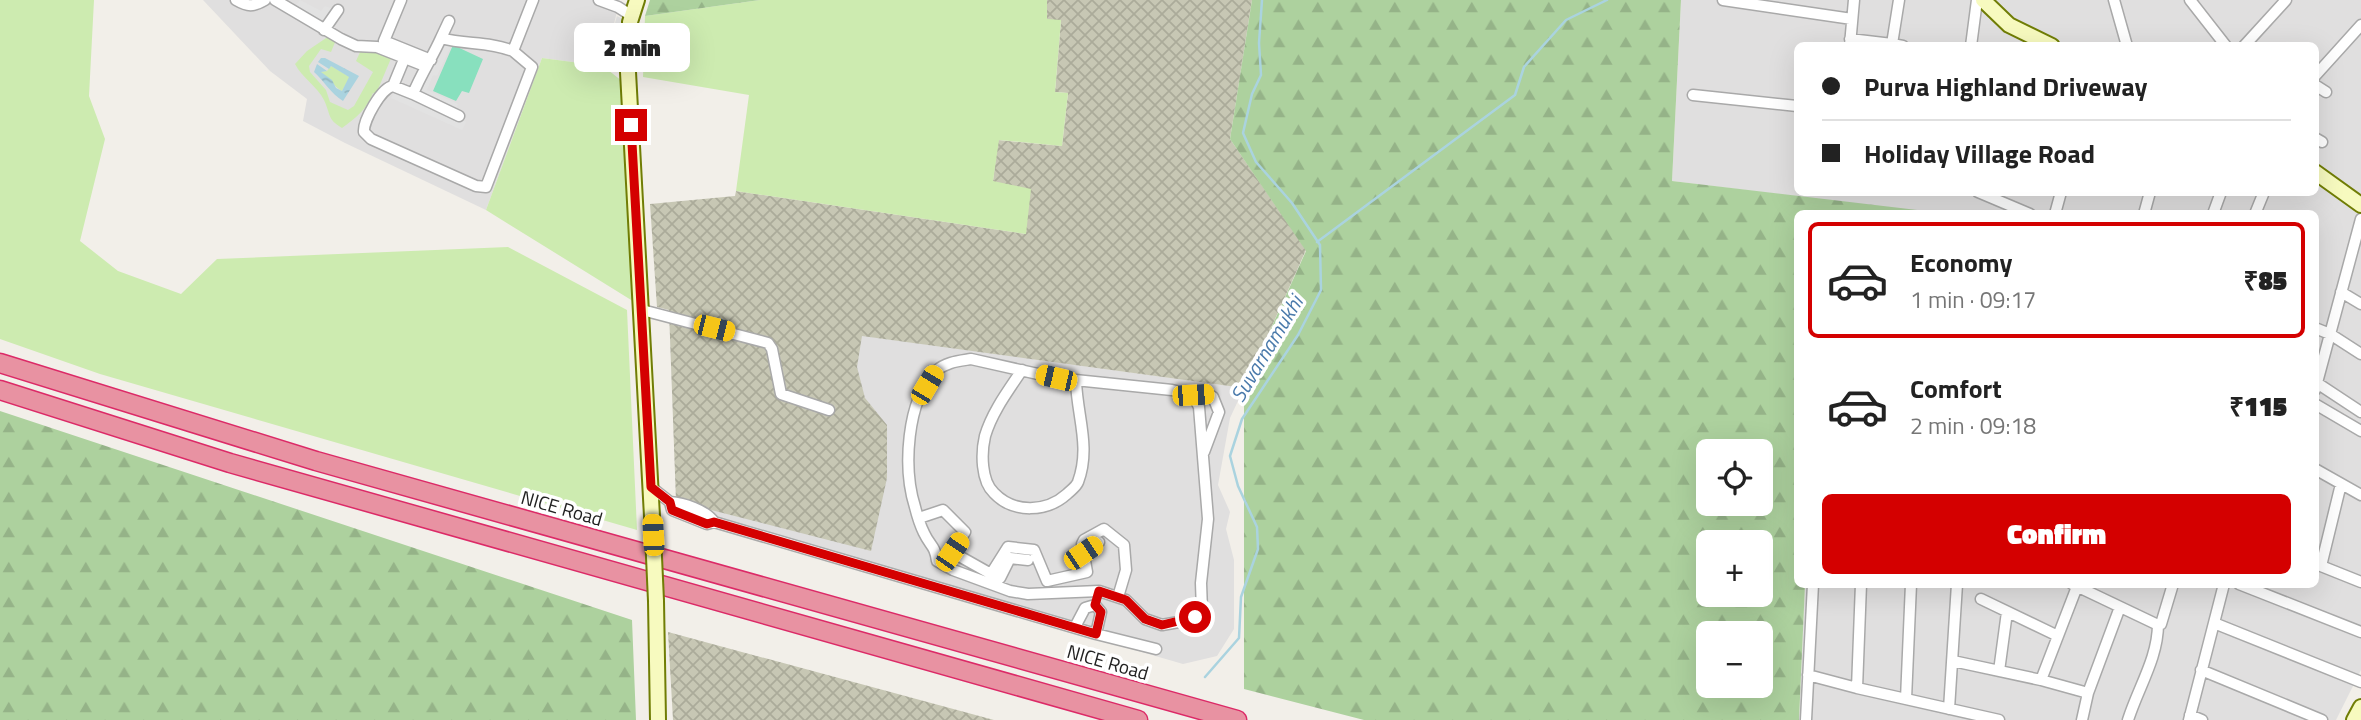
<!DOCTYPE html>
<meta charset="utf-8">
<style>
:root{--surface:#fff;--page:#f6f6f6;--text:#222;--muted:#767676;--line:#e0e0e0;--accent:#d40000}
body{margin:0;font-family:"Titillium Web",sans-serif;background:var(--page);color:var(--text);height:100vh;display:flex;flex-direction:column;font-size:26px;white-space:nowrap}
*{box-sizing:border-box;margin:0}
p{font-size:23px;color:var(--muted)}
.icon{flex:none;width:38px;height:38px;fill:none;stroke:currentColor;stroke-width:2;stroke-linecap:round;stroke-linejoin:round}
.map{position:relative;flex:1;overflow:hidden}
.panel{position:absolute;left:1794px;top:210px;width:525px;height:378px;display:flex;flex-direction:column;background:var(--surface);border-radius:10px;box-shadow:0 7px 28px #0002}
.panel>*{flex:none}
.hud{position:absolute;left:1794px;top:42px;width:525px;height:154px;border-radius:10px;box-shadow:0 7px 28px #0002;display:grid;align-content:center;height:154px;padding:0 28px;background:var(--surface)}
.tools{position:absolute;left:1696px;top:439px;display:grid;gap:14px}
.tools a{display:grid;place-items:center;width:77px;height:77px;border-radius:10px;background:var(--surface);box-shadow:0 7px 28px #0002;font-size:35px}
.end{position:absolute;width:32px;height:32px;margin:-16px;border:9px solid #d40000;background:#fff;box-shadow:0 0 0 4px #fff}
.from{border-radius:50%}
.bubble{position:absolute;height:49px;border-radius:10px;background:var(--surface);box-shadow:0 7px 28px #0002;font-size:23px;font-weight:800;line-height:49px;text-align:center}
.car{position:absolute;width:21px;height:42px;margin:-21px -10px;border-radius:9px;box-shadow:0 0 5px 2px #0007;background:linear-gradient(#f5c518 24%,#345 0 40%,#f5c518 0 76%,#345 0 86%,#f5c518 0)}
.hud b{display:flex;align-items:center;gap:24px;height:66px;font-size:26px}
.hud b+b{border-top:2px solid var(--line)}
.hud i{width:18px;height:18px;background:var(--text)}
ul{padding:12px 0 0;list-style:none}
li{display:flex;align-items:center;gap:21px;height:116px;margin:0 14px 10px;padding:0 14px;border:4px solid transparent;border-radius:10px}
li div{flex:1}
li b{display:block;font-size:26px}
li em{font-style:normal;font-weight:800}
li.selected{border-color:var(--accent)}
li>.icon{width:63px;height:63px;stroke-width:1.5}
.action{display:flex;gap:14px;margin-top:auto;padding:14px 28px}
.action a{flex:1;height:80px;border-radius:10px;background:var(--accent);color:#fff;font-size:28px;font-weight:800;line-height:80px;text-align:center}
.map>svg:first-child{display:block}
.residential{fill:#e0dfdf;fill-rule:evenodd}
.construction{fill:url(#construction-cross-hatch)}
.grass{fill:#cdebb0}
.forest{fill:url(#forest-firs);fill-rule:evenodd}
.pitch{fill:#88e0be}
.parking{fill:#e2e2e2}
.water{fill:url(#water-ripples)}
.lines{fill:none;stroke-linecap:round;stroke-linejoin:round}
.stream{stroke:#aad3df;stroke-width:2.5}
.street-casing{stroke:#a9a9a9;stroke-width:13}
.secondary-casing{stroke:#707d05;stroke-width:18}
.highway-casing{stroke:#dc2a67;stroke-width:21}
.street{stroke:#fff;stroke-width:10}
.secondary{stroke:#f7fabf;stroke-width:14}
.highway{stroke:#e892a2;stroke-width:18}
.secondary-bridge-casing{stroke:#707d05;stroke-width:18;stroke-linecap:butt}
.secondary-bridge{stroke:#f7fabf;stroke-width:14}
.route{stroke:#d40000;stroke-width:9}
.labels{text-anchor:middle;stroke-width:7;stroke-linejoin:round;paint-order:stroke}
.street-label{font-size:19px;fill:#222;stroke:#fff}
.water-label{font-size:21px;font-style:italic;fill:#4a7aab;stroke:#fff}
</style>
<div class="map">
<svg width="2361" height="720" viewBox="0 0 2361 720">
<defs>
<pattern id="construction-cross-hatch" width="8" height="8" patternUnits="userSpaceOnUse" patternTransform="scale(1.75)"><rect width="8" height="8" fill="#c7c7b4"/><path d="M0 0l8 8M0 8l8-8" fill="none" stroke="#abab9a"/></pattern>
<pattern id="forest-firs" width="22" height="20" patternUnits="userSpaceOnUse" patternTransform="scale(1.75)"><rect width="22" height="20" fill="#add19e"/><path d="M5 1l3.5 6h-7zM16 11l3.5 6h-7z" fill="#95b388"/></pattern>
<pattern id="water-ripples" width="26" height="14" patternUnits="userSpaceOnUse" patternTransform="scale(1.75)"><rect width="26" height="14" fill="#aad3df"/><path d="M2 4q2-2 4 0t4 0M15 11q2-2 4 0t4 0" fill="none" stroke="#92b5bf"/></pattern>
</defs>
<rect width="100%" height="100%" fill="#f2efe9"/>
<!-- residential -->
<path class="residential" d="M203 0H620L603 66 542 58 486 210 345 143 303 121 307 99 270 71Z
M1681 0H2361V670L2336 720H1799L1805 585 2315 584V214L1934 213 1672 181ZM1797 46H2315V192H1797Z
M669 309 1244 388 1230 418 1218 485 1230 512 1226 529 1234 560V629L1217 656 1183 664 677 517Z"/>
<!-- construction -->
<path class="construction" d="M1047 0H1252L1230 139 1306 250 1244 388 862 336 857 367 865 398 887 425V478L871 551 676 501 669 310 657 307 650 204 735 196 736 191 1026 234 993 181 998 140 1062 146 1068 93 1055 92 1061 20H1047Z
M668 632 994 720H673Z"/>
<!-- grass -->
<path class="grass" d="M0 0H94L89 96 105 139 80 241 118 271 181 294 217 259 508 247 627 310 637 530 100 374 0 339Z
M760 0H1047V19L1061 20 1055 92 1068 93 1062 146 999 140 993 181 1031 189 1026 234 736 191 749 95 643 77 645 16Z
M329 36 336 40 331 52 321 49 309 66 310 72 326 90 330 102 348 110 354 106 373 72 356 61 362 48 392 56 376 94 373 93C367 109 356 118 342 128 327 119 331 115 324 100 317 86 302 78 295 64L307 51Z
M542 58 603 66 627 85 636 303 486 210Z
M331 66 350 77 342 91C334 87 330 78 320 72L327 71Z"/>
<!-- forest -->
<path class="forest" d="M650 0H760L645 16Z
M1252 0H1681L1672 181 1934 212 1797 214V584L1805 585 1799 720H1364L1244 689V388L1306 251 1230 139ZM1708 452H1760V504H1708ZM1708 542H1760V595H1708ZM1708 634H1760V686H1708Z
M0 411 632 620 636 720H0Z"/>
<!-- pitch -->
<path class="pitch" d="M453 45 483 59 469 93 462 91 456 101 433 91Z"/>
<!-- parking -->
<path class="parking" d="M300 0 321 11 325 6 333 9 324 25 294 8Z
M617 16 624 20 627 69 603 66Z
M441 43 451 46 437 76 433 75 427 90 458 104 455 112 416 94Z
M395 91 466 122 462 130 391 98Z"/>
<!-- water -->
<path class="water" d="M321 58H325L359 76 343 101C331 94 324 81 314 72L317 64 327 71 321 72 332 80 336 88 342 91 349 77 331 66 329 69 318 62Z"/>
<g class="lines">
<!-- stream -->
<path class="stream" d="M1317 242 1515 95 1524 67 1566 20 1607 0
M1205 677 1239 638 1241 597 1258 549 1257 527 1238 486 1230 456 1242 419 1298 335 1321 290 1320 245 1292 203 1256 162 1243 133 1252 94 1261 75 1259 43 1262 0"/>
<!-- street casing -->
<g class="street-casing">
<path id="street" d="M236 0C248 7 253 7 265 0
M275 0 341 39 356 46 377 47 425 66
M401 0 384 41 431 60
M599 0 618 7 632 16
M1723 0 1852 19
M2114 0 2127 46
M2190 0 2226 46
M324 30 338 10
M441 38 449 21
M1850 39 1892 44 1899 0
M1892 44 1903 46
M1850 45 1854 0
M1971 46 1977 0
M2244 46 2286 0
M405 57 393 86C381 88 363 121 364 132L371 139 476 186 486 187 532 67 513 51 533 0
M2315 76 2361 25
M2315 85 2326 92
M393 86 413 94
M1693 95 1797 106
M459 116 413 94C421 74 432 58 441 38 466 45 488 41 513 51
M2315 138 2322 142
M1978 192 2030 214
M2055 214 2061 192
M2144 214 2150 192
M2213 214 2221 192
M2255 214 2264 192
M2341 292 2361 304
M642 310 768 343 772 349 781 394 829 410
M2315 328 2330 334 2361 354
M971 359 1056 378 1172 390 1193 395 1199 407 1208 519 1201 583 1202 611 1184 621 1162 625 1145 619 1126 600 1099 591 1028 594 1010 591 953 570 937 561C935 545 930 546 924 533 920 525 917 515 915 507 903 469 906 401 936 371 946 362 959 361 971 359Z
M1022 370C1008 391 992 412 985 436 981 453 981 481 994 493 1014 514 1047 512 1067 494 1071 490 1076 487 1078 482 1091 447 1077 416 1076 381
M2317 383 2361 412
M2315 390 2361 219
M1193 395 1208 394 1213 397 1219 412 1204 452
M2315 404 2361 431
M2315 469 2361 495
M651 487 670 502 672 510 707 524 714 522C706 510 683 503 670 502
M919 518 943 510 965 532 952 552 991 574 1008 547 1034 550 1047 581 1087 572 1082 544 1084 540 1104 529 1124 545 1126 570 1118 597
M714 522 1096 634 1156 649
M1083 553 1099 542
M2316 564 2361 582
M2321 566 2341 484
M991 574 1000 578 1010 558 1028 560
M2072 584 2156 624H2161L2173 584
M2239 584 2361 632
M1981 599 2058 636
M1095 605 1101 612 1096 634
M2214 623 2361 682
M1075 627 1085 608 1095 605
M1953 661 2041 680 2088 693 2082 720
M2201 670 2322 720
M1999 671 2007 612
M1808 675 1857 688 1861 584
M2041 680 2078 584
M1857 688 1999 720
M2088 693 2120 607
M1906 699 1911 584
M1949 709 1957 584
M2190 715 2202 720
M1806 720 1813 584
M2128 720C2138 688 2158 658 2158 624
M2189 720 2224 584"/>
</g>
<!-- secondary casing -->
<g class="secondary-casing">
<path id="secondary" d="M637 0 630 22 628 72 653 535
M1983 0 2009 25 2052 46
M2315 172 2361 205
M656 601 658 720
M2354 720 2361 707"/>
</g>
<!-- highway casing -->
<g class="highway-casing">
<path id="highway" d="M0 363 316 461 1237 720
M0 390 230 463 1138 720"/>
</g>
<!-- street -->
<use href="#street" class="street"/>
<!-- secondary -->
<use href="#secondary" class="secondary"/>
<!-- highway -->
<use href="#highway" class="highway"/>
<!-- secondary-bridge casing -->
<g class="secondary-bridge-casing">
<path id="secondary-bridge" d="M653 535 656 601"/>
</g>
<!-- secondary-bridge -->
<use href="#secondary-bridge" class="secondary-bridge"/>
</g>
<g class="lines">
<!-- route -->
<path class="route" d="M631 125 651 487 670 502 672 510 707 524 714 522 1096 634 1101 612 1095 605 1099 591 1126 600 1145 619 1162 625 1195 617"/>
</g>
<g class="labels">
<!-- street labels -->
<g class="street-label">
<text transform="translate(562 508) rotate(16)" y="7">NICE Road</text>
<text transform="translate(1108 662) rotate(16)" y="7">NICE Road</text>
</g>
<!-- water labels -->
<g class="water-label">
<text transform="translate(1267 349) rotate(-59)" y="7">Suvarnamukhi</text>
</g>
</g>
</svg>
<div class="tools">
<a><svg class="icon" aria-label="locate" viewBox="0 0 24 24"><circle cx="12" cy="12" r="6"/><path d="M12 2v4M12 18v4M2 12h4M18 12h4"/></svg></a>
<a>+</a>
<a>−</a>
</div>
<i class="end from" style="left:1195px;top:617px"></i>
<i class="end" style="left:631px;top:125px"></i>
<div class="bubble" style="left:574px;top:23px;width:116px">2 min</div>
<i class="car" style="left:714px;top:328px;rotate:104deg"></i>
<i class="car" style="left:1056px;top:378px;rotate:283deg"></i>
<i class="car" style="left:927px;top:385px;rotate:31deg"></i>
<i class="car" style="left:1193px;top:395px;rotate:87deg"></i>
<i class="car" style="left:653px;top:535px;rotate:357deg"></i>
<i class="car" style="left:952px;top:552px;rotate:34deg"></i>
<i class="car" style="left:1083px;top:553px;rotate:56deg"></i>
<div class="hud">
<b><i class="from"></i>Purva Highland Driveway</b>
<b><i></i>Holiday Village Road</b>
</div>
<section class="panel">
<ul>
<li class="selected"><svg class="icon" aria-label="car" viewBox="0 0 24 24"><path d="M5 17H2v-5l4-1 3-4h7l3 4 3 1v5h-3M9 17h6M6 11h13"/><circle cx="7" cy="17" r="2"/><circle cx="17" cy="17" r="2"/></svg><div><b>Economy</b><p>1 min · 09:17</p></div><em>₹85</em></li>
<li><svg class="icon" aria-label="car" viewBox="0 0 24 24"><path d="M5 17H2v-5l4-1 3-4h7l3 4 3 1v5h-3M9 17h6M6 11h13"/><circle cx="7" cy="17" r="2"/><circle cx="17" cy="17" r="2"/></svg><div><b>Comfort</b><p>2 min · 09:18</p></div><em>₹115</em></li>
</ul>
<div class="action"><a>Confirm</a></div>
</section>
</div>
